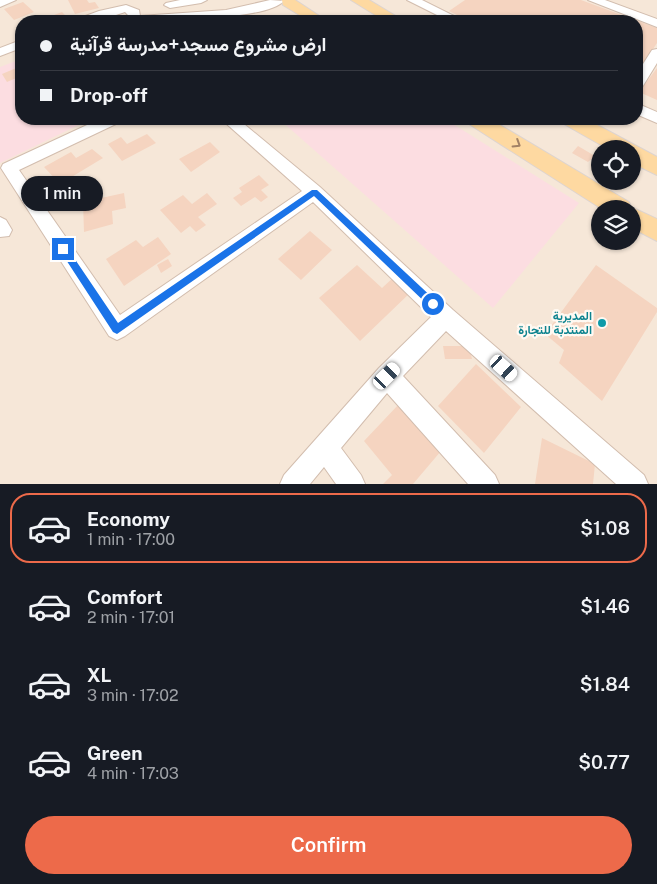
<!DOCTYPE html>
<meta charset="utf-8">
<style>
:root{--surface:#171b24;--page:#20242c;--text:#f1f3f6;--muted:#9ea1a6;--line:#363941;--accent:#ed6a4a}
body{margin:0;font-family:"Public Sans",Vazirmatn,sans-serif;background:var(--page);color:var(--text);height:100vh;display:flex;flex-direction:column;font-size:19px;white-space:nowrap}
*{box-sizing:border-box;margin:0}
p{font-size:16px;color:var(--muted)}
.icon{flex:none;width:28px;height:28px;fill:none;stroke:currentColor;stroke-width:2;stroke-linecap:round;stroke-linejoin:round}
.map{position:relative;height:484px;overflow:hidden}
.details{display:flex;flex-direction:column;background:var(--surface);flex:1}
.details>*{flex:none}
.banner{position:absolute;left:15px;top:15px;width:628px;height:110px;border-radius:20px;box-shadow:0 1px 4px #0004;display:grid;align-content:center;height:110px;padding:0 25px;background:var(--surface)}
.buttons{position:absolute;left:591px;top:140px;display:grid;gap:10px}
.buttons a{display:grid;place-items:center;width:50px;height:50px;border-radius:50%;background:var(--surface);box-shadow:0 1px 4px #0004;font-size:25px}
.end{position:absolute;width:22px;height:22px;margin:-11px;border:6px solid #1a73e8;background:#fff;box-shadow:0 0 0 2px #fff}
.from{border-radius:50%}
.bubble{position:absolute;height:35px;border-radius:18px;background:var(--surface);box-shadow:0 1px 4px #0004;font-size:16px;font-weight:600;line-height:35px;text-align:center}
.car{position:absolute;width:15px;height:30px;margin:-15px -8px;border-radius:6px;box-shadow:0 0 4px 1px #0007;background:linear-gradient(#fff 24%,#345 0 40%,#fff 0 76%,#345 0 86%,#fff 0)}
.banner b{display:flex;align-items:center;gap:18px;height:48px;font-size:19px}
.banner b+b{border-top:1px solid var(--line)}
.banner i{width:12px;height:12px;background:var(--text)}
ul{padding:9px 0 0;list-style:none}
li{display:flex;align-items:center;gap:15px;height:70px;margin:0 10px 8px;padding:0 15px;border:2px solid transparent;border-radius:20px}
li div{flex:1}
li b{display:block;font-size:19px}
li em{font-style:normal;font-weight:600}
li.active{border-color:var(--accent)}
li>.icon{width:45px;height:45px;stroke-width:1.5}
.action{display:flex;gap:10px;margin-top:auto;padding:10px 25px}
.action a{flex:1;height:58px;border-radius:30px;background:var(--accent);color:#fff;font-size:20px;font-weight:600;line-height:58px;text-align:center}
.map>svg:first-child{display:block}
.residential{fill:#f6e7d8;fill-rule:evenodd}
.medical{fill:#fcdde1}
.building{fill:#f5d4c0}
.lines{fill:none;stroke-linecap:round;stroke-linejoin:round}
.minor-casing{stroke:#d2bdae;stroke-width:2}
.major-casing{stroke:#ddd4d0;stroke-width:2}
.minor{fill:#fff;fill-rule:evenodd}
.major{fill:#fed9a1;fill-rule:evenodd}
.oneway{stroke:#a28165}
.route{fill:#1a73e8}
.culture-dot{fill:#0f9aa8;stroke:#fff9f2;stroke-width:2}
.labels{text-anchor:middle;stroke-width:4.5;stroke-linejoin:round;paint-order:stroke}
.culture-label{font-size:12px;font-weight:bold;fill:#0d838f;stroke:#fff9f2;text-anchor:end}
</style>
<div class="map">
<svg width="657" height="484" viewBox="0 0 657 484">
<rect width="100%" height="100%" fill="#fef6ea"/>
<!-- residential -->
<path class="residential" d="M0 0H657V484H0ZM21 21H636V119H21ZM600 149H632V181H600ZM600 209H632V241H600Z"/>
<!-- medical -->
<path class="medical" d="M21 59V119H91L0 163V67Z
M279 119H445L579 203 493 308Z"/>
<!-- building -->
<path class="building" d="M68 0H87L89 3 95 2 99 8 75 14Z
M465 0H581L657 28V43L636 75V21H469L449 11Z
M23 2 34 12 14 20 4 9Z
M62 12 69 19 62 21H38Z
M21 66V76L7 82 2 74Z
M657 68V100L639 92Z
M147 134 156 143 122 161 108 144 121 137 127 144Z
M210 142 220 152 191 172 179 159Z
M578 146 595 156 588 162 572 153Z
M92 149 103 158 60 184 44 167 71 152 76 158Z
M259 175 269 185 261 190 268 197 261 202 255 197 241 206 233 198 242 192 239 188Z
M124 193 126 208 112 211 113 224 84 232 83 202Z
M207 193 217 204 198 217 206 225 196 232 190 226 181 233 160 210 183 195 192 204Z
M310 231 332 250 301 280 278 259Z
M158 237 171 254 124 286 106 259 136 240 143 247Z
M168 259 172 266 161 273 157 265Z
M357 265 382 288 395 276 412 291 360 341 319 298Z
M596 265 657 308V312L602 401 559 363 564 350 545 334Z
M443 346H469L472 359H445Z
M476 364 521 407 484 453 438 406Z
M399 404 441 451 413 484H383L392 475 364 441Z
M542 438 595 464 593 484H535Z"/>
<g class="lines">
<!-- minor casing -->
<g class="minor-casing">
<path id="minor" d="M0 0H16L0 7Z
M180 0H207L201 3 170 8 164 5 166 3Z
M270 0 284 1C265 21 153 21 123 21L124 17 128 15 125 12 116 15 118 21H105L104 17 89 21H72L99 11 126 5 139 10 140 16 226 10Z
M407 0H422L464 21H449Z
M588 0H605L657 19V27Z
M21 40V48L0 56V48Z
M657 49V63L641 89 636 90V75L652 50Z
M636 103 657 112V123L636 114Z
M100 119H121L118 123 19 170 120 315 302 191 221 119H238L320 187 453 310 644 475 648 484H616L446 331 403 376 495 475 499 484H468L387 393 341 448 361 475 365 484H336L324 467 310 484H280L284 475 379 368 431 317 313 202 125 336 117 340 109 336 1 168 3 164Z
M0 217 6 220 12 230 9 236 0 237Z"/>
</g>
<!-- major casing -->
<g class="major-casing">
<path id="major" d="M282 0H295L327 21H309L283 5Z
M351 0H369L404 21H385Z
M467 119H490L629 202 631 207 657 219V241L632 228V209H602L469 124Z
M562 119H586L657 157V175L632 163V149H608L564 124Z"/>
</g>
<!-- minor -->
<use href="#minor" class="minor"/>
<!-- major -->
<use href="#major" class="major"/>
</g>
<!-- one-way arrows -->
<defs><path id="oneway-chevron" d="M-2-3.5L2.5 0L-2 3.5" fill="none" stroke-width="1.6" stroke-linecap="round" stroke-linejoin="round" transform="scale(1.25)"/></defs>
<use class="oneway" href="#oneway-chevron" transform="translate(517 144) rotate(32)"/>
<!-- route -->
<path class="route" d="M312 190H317L436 301V307H430L314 196 117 334 113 332 59 249 63 245 66 246 118 323Z"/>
<!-- markers -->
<circle class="culture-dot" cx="602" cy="323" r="5"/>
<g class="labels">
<!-- culture labels -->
<g class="culture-label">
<text x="592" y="320">المديرية<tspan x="592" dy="14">المنتدبة للتجارة</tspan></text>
</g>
</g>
</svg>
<div class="buttons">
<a><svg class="icon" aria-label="locate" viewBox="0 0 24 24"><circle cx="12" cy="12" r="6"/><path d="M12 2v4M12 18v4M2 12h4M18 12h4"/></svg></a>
<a><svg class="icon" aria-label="layers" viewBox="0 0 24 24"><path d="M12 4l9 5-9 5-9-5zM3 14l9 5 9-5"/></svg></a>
</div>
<i class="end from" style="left:433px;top:304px"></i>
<i class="end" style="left:63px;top:249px"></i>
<div class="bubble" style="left:21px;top:176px;width:82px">1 min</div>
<i class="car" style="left:504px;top:368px;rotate:132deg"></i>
<i class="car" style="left:387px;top:376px;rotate:45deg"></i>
<div class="banner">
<b><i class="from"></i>ارض مشروع مسجد+مدرسة قرآنية</b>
<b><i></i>Drop-off</b>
</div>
</div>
<section class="details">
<ul>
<li class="active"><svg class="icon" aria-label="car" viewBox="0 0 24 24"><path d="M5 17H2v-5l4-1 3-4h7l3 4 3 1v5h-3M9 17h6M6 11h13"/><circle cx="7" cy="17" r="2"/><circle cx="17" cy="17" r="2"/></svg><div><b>Economy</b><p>1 min · 17:00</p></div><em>$1.08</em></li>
<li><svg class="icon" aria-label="car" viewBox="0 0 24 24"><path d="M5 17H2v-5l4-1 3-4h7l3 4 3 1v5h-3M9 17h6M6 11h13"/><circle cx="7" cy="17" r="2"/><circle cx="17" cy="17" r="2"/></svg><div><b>Comfort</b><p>2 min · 17:01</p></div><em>$1.46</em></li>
<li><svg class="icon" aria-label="car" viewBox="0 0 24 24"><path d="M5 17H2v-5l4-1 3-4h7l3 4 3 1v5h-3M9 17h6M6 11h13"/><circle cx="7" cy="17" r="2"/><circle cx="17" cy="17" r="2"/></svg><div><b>XL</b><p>3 min · 17:02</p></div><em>$1.84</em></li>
<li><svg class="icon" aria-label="car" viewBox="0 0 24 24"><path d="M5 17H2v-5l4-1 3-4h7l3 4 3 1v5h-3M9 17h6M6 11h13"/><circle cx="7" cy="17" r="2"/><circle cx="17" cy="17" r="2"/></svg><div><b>Green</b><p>4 min · 17:03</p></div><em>$0.77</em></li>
</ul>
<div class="action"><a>Confirm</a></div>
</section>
